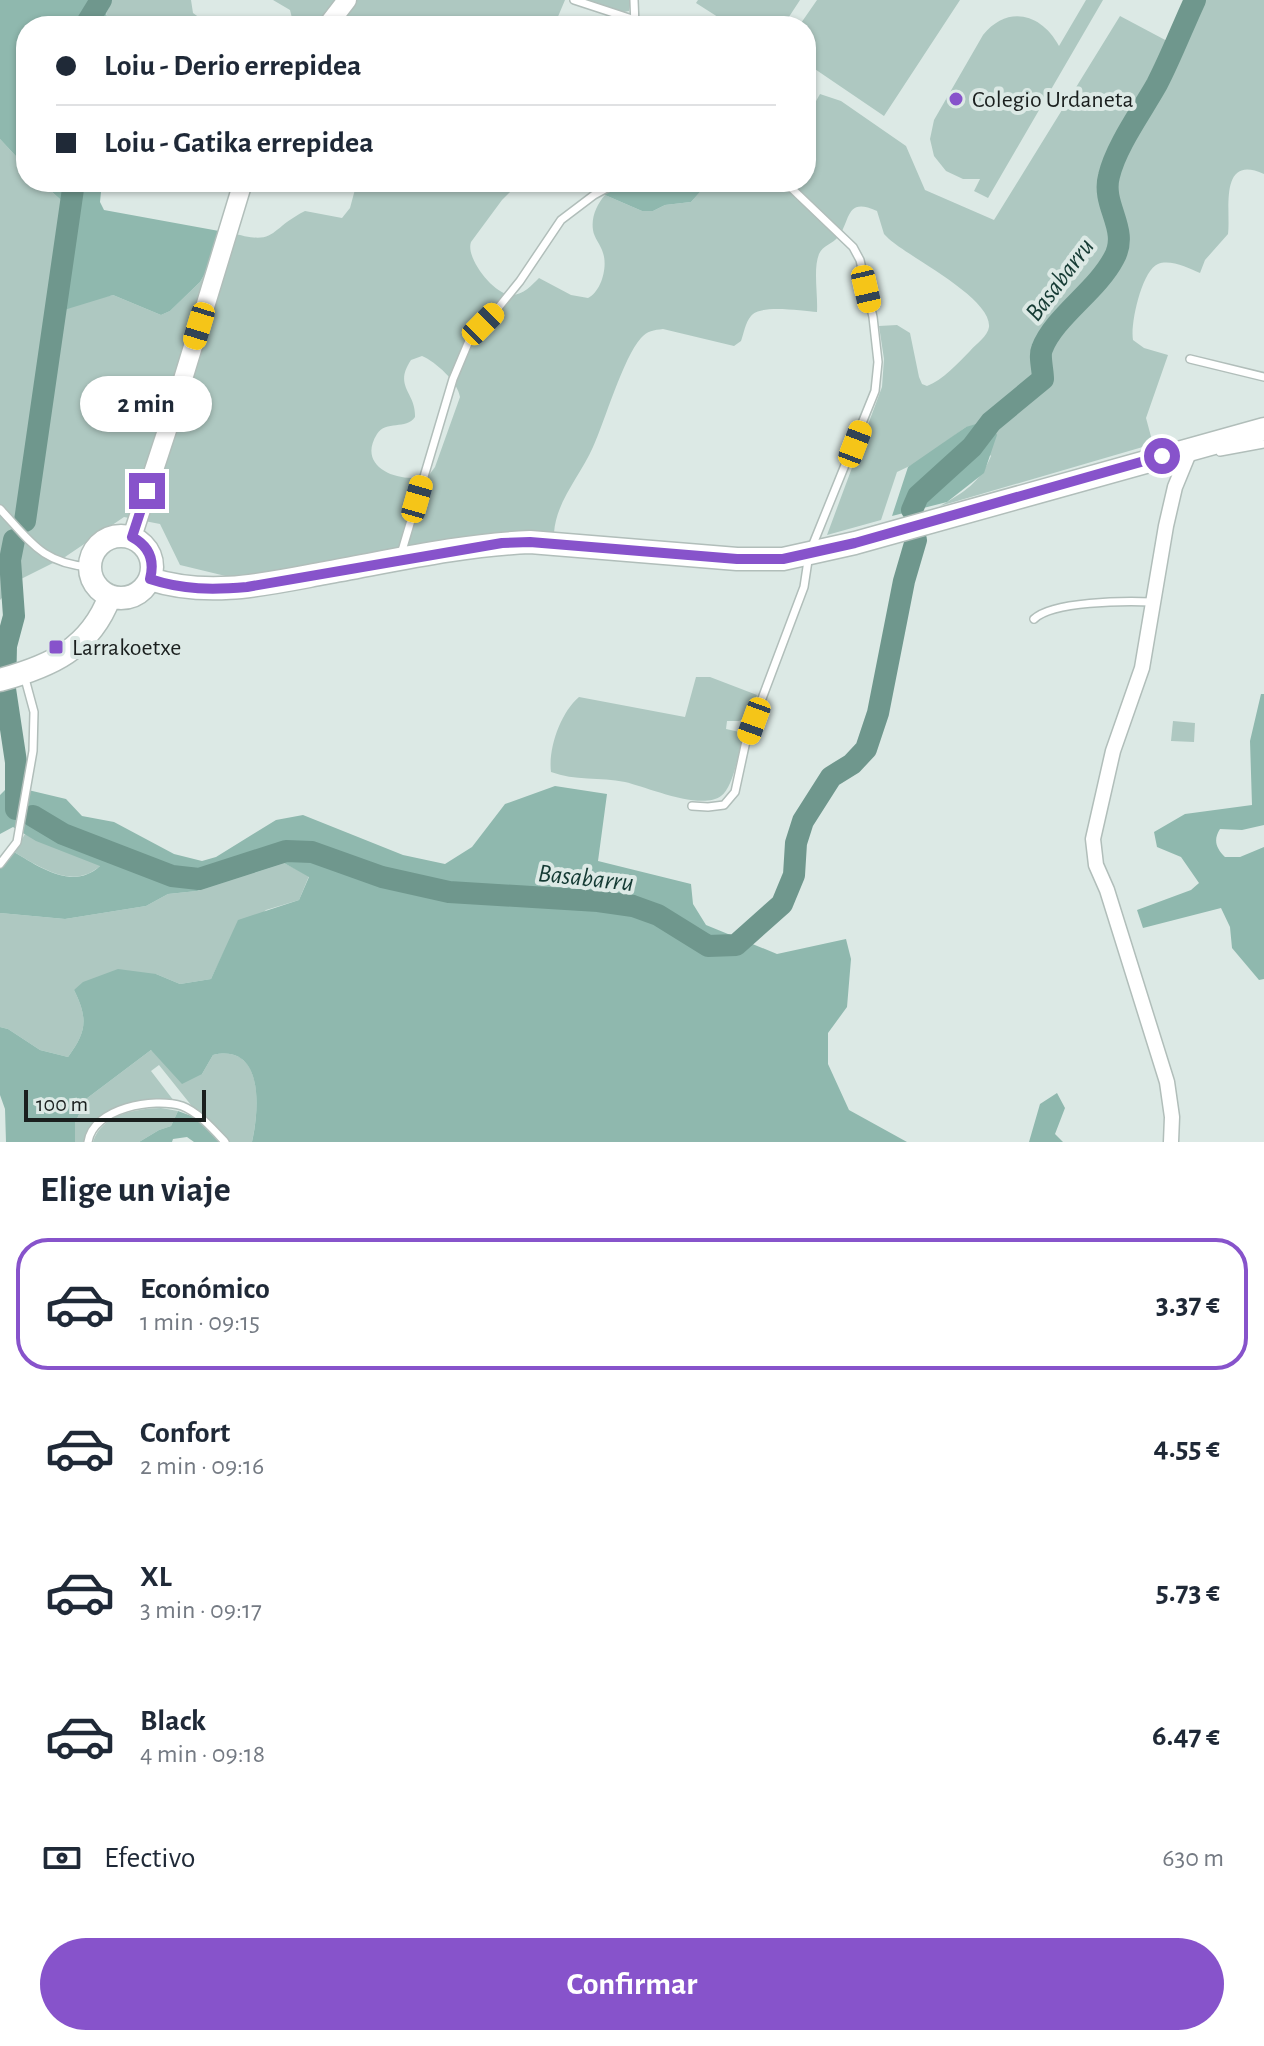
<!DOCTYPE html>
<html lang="es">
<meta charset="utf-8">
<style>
:root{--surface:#fff;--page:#f2f2f3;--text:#1f2937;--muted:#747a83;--line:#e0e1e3;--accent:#8753cb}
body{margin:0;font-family:"Alegreya Sans",sans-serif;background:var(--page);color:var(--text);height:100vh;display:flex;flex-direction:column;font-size:30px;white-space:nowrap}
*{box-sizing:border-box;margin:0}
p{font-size:26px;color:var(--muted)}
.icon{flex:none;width:44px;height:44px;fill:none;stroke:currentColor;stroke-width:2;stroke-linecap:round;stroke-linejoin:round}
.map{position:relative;height:1142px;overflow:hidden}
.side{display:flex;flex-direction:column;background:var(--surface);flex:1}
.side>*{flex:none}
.top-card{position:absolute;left:16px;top:16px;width:800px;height:176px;border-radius:32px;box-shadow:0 2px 6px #0004;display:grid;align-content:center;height:176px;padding:0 40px;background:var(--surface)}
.scale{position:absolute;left:24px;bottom:20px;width:182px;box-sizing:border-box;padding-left:8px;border:4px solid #1a1f1e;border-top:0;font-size:22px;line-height:28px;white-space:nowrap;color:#1a1f1e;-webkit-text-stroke:6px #dce9e5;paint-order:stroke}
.end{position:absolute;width:36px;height:36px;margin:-18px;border:10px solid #8753cb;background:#fff;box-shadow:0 0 0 4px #fff}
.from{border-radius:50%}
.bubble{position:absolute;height:56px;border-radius:28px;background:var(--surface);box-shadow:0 2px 6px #0004;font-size:26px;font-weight:600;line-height:56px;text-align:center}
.car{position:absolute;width:24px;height:48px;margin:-24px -12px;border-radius:10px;box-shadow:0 0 6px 2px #0007;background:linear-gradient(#f5c518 24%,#345 0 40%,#f5c518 0 76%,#345 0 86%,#f5c518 0)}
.top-card b{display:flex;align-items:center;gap:28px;height:76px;font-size:30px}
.top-card b+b{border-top:2px solid var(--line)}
.top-card i{width:20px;height:20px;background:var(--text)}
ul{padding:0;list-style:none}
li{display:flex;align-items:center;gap:24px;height:132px;margin:0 16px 12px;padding:0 24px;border:4px solid transparent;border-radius:32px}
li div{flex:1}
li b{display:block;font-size:30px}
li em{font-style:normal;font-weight:600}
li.on{border-color:var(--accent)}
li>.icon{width:72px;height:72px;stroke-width:1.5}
h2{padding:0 40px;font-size:36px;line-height:96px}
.pay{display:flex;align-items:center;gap:20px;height:88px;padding:0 40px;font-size:30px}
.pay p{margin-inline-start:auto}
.cta{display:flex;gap:16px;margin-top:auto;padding:16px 40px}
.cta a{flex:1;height:92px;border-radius:48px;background:var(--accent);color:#fff;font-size:32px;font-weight:600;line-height:92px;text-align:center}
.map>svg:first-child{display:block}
.green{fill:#aec8c1;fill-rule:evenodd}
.forest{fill:#8fb8ae}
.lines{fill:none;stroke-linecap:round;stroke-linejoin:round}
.river{stroke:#6f978d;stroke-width:22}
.service-casing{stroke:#b1beba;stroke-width:10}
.minor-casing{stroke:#b1beba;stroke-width:17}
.tertiary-casing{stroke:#b1beba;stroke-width:21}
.primary-casing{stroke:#b1beba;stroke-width:25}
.service{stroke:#fff;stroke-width:7}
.minor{stroke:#fff;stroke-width:14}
.tertiary{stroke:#fff;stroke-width:18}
.primary{stroke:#fff;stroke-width:22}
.route{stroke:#8753cb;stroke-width:10}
.poi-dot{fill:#8753cb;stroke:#dce9e5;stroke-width:3}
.labels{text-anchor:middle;stroke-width:8;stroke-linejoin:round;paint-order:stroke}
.poi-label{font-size:24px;fill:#1a1f1e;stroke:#dce9e5;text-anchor:start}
.water-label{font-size:26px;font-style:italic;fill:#143a33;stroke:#dce9e5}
</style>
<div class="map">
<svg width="1264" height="1142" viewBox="0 0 1264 1142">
<rect width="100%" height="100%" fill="#dce9e5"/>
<!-- green -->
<path class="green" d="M100 0H191L193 13 211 26H105L110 22Z
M273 0H565L554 26H294L290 10Z
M583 0H631L629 11 624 12Z
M698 0H800L783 26H732L696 3Z
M817 0H960L884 116 806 63V26H799Z
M1086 0H1103L988 198 974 191 980 179H963L946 171 934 156 930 139 934 120 983 35C1008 4 1042 14 1059 46Z
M1184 0H1264V174C1218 153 1231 212 1228 234L1205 260 1200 273C1189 268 1170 259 1158 264 1142 270 1130 324 1133 340L1144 348 1168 355 1146 418 1153 444 940 506C964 492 980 483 991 456L966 427 918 462 897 472 881 520 827 535 882 387 884 359 879 326 897 325 910 333 919 377 922 384 927 386C943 380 958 363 970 351 976 344 988 336 989 327 992 298 909 257 889 239L884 234 877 211C845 196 851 221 838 237 833 244 823 245 819 254 813 269 818 294 817 312 802 311 759 304 751 316 745 323 744 333 741 341L734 346 663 329C654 330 647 331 641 338 623 358 605 421 593 447 581 475 556 501 554 533L444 544 238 579 180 565 160 524 124 517 65 557 19 580 0 600V139L26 167V182H41L61 200 64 226 52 288 103 297 113 295 161 315 170 311 200 282 229 232C278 247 267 230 305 211L342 218 350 208 357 182H380L396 188 404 182H547L542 188 528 183 514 188 502 200 471 242C465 258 495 296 512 295 523 295 532 285 539 278L571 295 588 298C601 292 608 267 603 253 601 245 594 238 593 230 591 217 597 204 605 195L642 211H653L665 205 691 202 709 182H806V107L811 110 820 94 841 101 906 146 925 190 994 220 1120 16 1169 42ZM422 356C436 362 458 382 460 397L435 467 429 475C403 485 355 469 377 434 386 420 406 430 415 417 416 392 393 387 411 360Z
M696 677H710L757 695 750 715 739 721H727L726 729 744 733C739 749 734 787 721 796 701 811 647 787 625 782 600 777 575 781 551 772 548 748 561 712 579 697L685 717Z
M1173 721 1195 723 1194 742 1171 741Z
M25 834 101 865C74 891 40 867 14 852Z
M284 863 309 876 299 900 266 910 224 952 211 979 180 984 156 974 74 990C88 1018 87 1032 68 1057L40 1050 8 1029 0 1027V913L65 919 146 906 168 894 197 891Z
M151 1050 202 1074 213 1055C265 1043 259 1110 252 1142H229L191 1105 159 1065 151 1071 174 1101C140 1096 94 1105 84 1142H75V1123L86 1099Z
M161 1108 178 1111 171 1126 159 1130 139 1142H93C102 1114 135 1109 161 1108Z"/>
<!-- forest -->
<path class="forest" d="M0 0H100L110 23 105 26H26V167L0 139Z
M41 182H102L100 202 104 210 219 231 214 258 200 282 170 311 161 315 113 295 64 310 55 306 52 288 64 226 61 200Z
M605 182H709L691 202 665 205 653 211H642L605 195Z
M976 424 993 426 997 435 984 473 947 502 892 516 908 467 966 427Z
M1261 694H1264V825L1242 830 1220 829C1213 840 1216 848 1225 857H1240L1264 847V979L1259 980 1232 948 1230 927 1221 908 1143 928 1137 910 1191 890 1199 883 1181 857 1157 847 1154 832 1185 814 1252 805 1250 741Z
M555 786 607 794 598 861 691 884 693 904 706 925 777 954 846 939 851 959 847 1007 828 1033V1064L849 1110 907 1142H252C259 1111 265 1043 213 1055L202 1074 182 1084 151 1050 86 1099 75 1123V1142H6L5 1109 0 1095V1027L8 1029 40 1050 68 1057C87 1032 88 1018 74 990L83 982 118 969 156 974 180 984 211 979 238 920 299 900 309 877 284 863 197 891 168 894 146 906 65 919 0 913V869L14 852C39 867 74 891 100 866L36 841 13 827 0 834V795L5 790 24 789 66 799 82 816 114 822 174 854 202 861 216 857 276 820 303 815 403 855 445 864 472 847 505 804Z
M1057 1093 1065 1108 1055 1134 1063 1142H1029L1040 1104Z
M178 1111 197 1118 222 1142H194L187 1137 173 1139 172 1142H139L159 1130 171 1126Z"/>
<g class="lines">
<!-- river -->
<path class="river" d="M85 26 101 0
M912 510 918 496 972 447 991 422 1043 379C1043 370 1039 356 1042 349 1054 317 1097 291 1114 258 1130 229 1101 206 1109 176 1116 146 1142 111 1157 84 1171 57 1182 28 1195 0
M25 521 74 182
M14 540 10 560 14 616 6 646 5 689 16 762V809
M33 816 63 834 172 876 199 879 286 851 312 852 382 877 449 892 598 901 633 906 658 915 708 946 736 945 782 904 794 875 796 843 803 821 831 777 852 764 866 749 878 713 904 581 916 540"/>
<!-- service casing -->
<g class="service-casing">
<path id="service" d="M574 0 635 20
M634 0 635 26
M1190 359 1264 377
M1220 452 1264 444
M0 509C31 542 42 563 89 567
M401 554 453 379 471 336 494 313 520 281 561 220 594 195 618 182
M1034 619C1053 601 1124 601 1152 602
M692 806 708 807 724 805 735 792 746 741 804 587 809 554 875 391 878 362 873 317 860 260 853 247 785 182
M0 864 17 842 33 751 34 712 24 675
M88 1142C93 1108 154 1097 182 1106 198 1112 213 1129 225 1142"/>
</g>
<!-- minor casing -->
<g class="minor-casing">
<path id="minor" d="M1171 1142 1172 1117 1167 1082 1107 890 1096 865 1093 839 1113 751 1142 668 1166 526 1175 487 1191 448"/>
</g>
<!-- tertiary casing -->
<g class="tertiary-casing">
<path id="tertiary" d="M327 26 347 0
M132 537 173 412 243 182"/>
</g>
<!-- primary casing -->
<g class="primary-casing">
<path id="primary" d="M90 567a31 31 0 1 1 62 0a31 31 0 1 1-62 0Z
M150 579C209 598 266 584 325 573 392 561 461 545 530 542L737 559H783L855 543 1264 429
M0 680C51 666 90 649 110 596"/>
</g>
<!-- service -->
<use href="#service" class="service"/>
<!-- minor -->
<use href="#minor" class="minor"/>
<!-- tertiary -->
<use href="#tertiary" class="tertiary"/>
<!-- primary -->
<use href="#primary" class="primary"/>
</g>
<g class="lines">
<!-- route -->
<path class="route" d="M147 491 132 537C149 546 155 560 150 579 183 590 213 590 247 587L502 543 530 542 737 559H783L855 543 1162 456"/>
</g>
<!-- markers -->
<g class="poi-dot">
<circle cx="956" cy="99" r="8"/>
<rect x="48" y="639" width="16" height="16" rx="4"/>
</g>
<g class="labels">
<!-- poi labels -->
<g class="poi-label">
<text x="972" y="107">Colegio Urdaneta</text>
<text x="72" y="655">Larrakoetxe</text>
</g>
<!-- water labels -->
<g class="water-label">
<text transform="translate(1059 279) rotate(-53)" y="9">Basabarru</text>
<text transform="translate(586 877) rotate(6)" y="9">Basabarru</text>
</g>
</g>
</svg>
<div class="scale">100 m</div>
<i class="end from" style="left:1162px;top:456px"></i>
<i class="end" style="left:147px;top:491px"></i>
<div class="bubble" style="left:80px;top:376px;width:132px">2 min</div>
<i class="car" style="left:866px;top:289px;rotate:167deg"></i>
<i class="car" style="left:483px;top:324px;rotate:45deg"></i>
<i class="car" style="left:199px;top:326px;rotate:197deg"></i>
<i class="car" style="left:855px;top:444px;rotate:21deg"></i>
<i class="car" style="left:417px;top:499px;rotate:16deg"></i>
<i class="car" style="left:754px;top:721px;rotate:200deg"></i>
<div class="top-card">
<b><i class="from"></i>Loiu - Derio errepidea</b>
<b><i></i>Loiu - Gatika errepidea</b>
</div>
</div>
<section class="side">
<h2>Elige un viaje</h2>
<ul>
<li class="on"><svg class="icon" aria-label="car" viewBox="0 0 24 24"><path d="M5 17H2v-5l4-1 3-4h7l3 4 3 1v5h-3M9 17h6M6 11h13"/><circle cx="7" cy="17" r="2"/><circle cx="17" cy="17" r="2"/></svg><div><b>Económico</b><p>1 min · 09:15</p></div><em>3.37 €</em></li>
<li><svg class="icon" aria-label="car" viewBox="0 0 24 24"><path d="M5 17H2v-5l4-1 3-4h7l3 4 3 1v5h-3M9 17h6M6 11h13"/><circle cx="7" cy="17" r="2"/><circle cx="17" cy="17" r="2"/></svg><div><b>Confort</b><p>2 min · 09:16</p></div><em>4.55 €</em></li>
<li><svg class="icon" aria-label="car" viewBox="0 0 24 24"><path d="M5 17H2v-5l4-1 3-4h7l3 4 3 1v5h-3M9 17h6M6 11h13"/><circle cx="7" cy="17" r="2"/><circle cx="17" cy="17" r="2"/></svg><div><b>XL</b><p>3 min · 09:17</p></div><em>5.73 €</em></li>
<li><svg class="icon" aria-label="car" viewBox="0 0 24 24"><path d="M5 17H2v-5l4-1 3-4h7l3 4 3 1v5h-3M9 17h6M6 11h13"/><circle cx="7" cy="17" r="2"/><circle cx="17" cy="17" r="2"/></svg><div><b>Black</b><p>4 min · 09:18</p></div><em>6.47 €</em></li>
</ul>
<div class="pay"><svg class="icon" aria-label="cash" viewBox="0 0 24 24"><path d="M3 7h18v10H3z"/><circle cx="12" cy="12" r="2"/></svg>Efectivo<p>630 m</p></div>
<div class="cta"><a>Confirmar</a></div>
</section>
